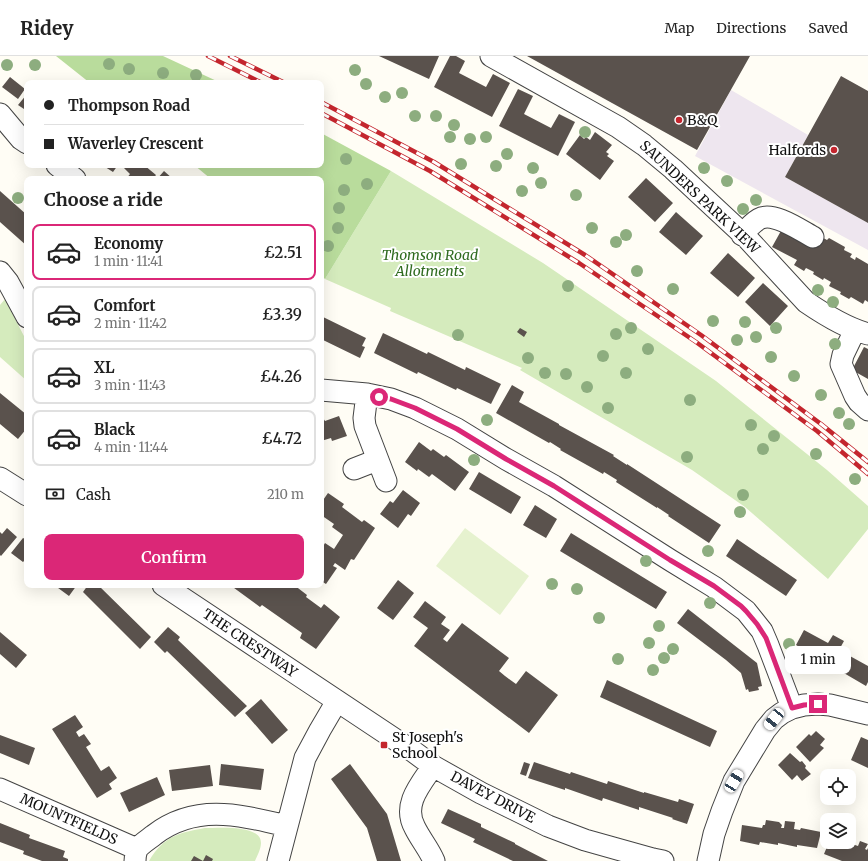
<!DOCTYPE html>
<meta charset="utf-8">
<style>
:root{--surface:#fff;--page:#f6f6f6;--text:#222;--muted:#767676;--line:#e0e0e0;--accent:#db2777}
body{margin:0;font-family:Merriweather,serif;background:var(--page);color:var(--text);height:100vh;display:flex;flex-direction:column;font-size:15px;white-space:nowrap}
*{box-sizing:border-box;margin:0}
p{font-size:13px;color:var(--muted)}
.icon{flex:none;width:22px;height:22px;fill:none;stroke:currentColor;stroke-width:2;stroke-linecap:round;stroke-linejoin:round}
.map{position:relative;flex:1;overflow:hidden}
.side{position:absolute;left:24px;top:120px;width:300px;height:412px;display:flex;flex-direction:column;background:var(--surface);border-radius:8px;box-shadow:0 4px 16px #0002}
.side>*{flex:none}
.top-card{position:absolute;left:24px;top:24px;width:300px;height:88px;border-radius:8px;box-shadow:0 4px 16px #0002;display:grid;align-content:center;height:88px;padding:0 20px;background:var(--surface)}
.tools{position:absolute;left:820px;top:713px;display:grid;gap:8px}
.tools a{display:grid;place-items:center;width:36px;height:36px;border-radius:8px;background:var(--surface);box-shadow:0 4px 16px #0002;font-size:20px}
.end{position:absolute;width:18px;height:18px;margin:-9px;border:5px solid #db2777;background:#fff;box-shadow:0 0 0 2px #fff}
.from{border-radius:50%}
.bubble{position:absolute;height:28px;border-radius:8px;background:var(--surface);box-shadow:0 4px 16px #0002;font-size:13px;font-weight:600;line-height:28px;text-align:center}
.car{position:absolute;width:12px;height:24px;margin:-12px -6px;border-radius:5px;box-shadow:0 0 3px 1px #0007;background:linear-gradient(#fff 24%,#345 0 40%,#fff 0 76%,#345 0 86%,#fff 0)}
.top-card b{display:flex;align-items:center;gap:14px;height:38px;font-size:15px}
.top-card b+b{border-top:1px solid var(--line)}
.top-card i{width:10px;height:10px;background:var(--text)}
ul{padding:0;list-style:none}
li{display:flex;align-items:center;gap:12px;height:56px;margin:0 8px 6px;padding:0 12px;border:2px solid var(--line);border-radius:8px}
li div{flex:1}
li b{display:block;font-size:15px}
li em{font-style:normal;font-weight:600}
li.current{border-color:var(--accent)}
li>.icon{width:36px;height:36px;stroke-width:1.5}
h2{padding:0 20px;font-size:18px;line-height:48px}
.pay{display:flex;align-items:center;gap:10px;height:44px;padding:0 20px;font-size:15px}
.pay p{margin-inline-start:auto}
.primary-button{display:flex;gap:8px;margin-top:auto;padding:8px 20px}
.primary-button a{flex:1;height:46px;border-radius:8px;background:var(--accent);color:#fff;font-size:16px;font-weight:600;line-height:46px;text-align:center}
header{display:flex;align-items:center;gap:24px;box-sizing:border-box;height:56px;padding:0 20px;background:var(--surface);border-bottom:1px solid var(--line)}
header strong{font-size:19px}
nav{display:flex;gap:22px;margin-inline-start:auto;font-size:14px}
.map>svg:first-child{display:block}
.industrial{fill:#eee6ef}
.green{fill:#d5ebbd}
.forest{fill:#b9dc9c}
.pitch{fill:#e6f2cf}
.building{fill:#5a524d}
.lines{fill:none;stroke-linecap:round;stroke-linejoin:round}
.minor-casing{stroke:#444;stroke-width:23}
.minor{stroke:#fff;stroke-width:21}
.rail-casing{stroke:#c4262e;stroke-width:4.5}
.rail{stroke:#fff;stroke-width:3;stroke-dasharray:9;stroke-linecap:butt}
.tree{fill:#8dad7f}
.route{stroke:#db2777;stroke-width:5}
.poi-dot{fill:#c4262e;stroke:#fff;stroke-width:1.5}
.labels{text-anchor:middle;stroke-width:4;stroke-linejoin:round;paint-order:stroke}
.poi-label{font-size:14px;fill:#111;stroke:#fff;text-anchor:start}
.street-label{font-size:14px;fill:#111;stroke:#fff}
.park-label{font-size:14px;font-style:italic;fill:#2f6b1f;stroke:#fff}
</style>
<header>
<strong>Ridey</strong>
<nav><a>Map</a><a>Directions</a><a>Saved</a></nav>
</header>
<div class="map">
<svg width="868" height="805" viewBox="0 0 868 805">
<rect width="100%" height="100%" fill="#fffdf5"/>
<!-- industrial -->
<path class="industrial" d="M731 34 808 79 785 121 868 167V194L695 100Z"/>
<!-- green -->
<path class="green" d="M391 115 543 207 716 325 827 414 868 450V473L828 523 745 451 692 414 520 314 522 312 390 255 391 252 325 223Z
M5 243 27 286V325L0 301V249Z
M205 772C218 772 261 768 261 787 261 793 257 800 255 805H149C164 780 178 777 205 772Z"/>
<!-- forest -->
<path class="forest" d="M56 0H163L221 27H90Z
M321 77 391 115 325 223 321 219V123H211L194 109H321Z"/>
<!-- pitch -->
<path class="pitch" d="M465 472 529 520 500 559 436 510Z"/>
<!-- building -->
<path class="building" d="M379 0H439L429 23Z
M450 0H456L465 5 459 17 486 31 493 18 510 27 492 61 434 31Z
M527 0H750L697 94Z
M841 20 868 35V167L785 121Z
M10 21 25 33 18 43 2 31Z
M518 33 533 40 524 58 551 72 559 58 575 66 558 100 499 70Z
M27 38V55L18 49Z
M595 76 612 89 606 96 609 98 607 100 614 105 600 124 566 98 580 79 584 83 586 81 590 84Z
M102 109H118L113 116Z
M127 109H144L156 119 153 123H126L130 118 124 112Z
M164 115 173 123H157Z
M646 122 673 147 655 166 628 141Z
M0 135 27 159V190L0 166Z
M676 156 703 180 686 199 659 176Z
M782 173 818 179 827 184 829 182 845 191 844 194 852 198 850 201 855 204 856 201 868 208V246L865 244 863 248 851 241 849 243 840 238 841 236 829 230 831 226 824 222 823 224 813 218 814 216 806 212 804 215 794 209 797 204 772 191Z
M728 197 755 222 738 241 710 217Z
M763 227 788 250 770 270 745 246Z
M321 260 366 282 362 290 365 291 360 302 321 283Z
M520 272 527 276 524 281 517 276Z
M383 277 427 298 428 296 465 314 466 311 501 328 491 348 457 332 456 334 418 316 417 318 374 297Z
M864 291 868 293V323L852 314Z
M512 329 524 336 519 346 559 368V369L614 399 613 400 627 409V408L721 469 709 487 668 460 669 459 657 451V452L616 426 617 424 604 416 603 418 560 394 561 393 550 386 549 387 496 357Z
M0 337 27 359V372L18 383 0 368Z
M339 360 347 380 332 385 331 382 321 385V363L323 362 325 365Z
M419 386 431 395 433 393 444 401 446 399 469 416 455 435 432 418 429 421 418 413 417 415 405 406Z
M479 416 521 441 511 458 469 433Z
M403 434 420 447 411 460 408 458 398 472 380 458 390 445 393 447Z
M328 437 344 448 342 451 362 466 364 464 375 472 354 504 351 503 345 514 335 507 333 510 337 512 326 528 321 525V494L325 487 334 493 343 479 332 471 334 468 321 459V447Z
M535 449 557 463 546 482 523 469Z
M7 472 17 481 1 500 0 499V476L2 478Z
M571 477 667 536 656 553 560 495Z
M23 482 27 484V506L25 504 23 506 11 497Z
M737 483 797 524 786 540 726 500Z
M398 524 414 537 393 564 377 552Z
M54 529H77L69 540Z
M88 529H98L151 581 140 593 83 536Z
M230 529H286L287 530V529H294L307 539 306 541 321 552 324 548 340 561 316 593 300 582 302 577 262 549 260 551Z
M425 545 446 561 441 568 450 574 443 583 447 586 462 567 509 602 499 615 505 620 516 628 526 615 558 639 529 677 414 590 428 572 413 561Z
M688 553 757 607 762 630 758 631 759 634 749 636 748 633 746 634 741 617 726 604 677 567Z
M168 571 180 581 178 584 247 650 235 661 167 595 165 597 154 586Z
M804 574 828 587 833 579 844 585 839 594 868 610V626L866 630 796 589Z
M0 576 27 599 16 612 0 598Z
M607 624 717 675 710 691 600 641Z
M261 643 288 674 272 688 245 657Z
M75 659 83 671 76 676 79 681 84 678 91 688 86 691 101 715 109 710 117 722 109 728 112 733 97 742 52 673Z
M816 675 825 683 820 689 824 692 810 706 796 691 809 678 811 680Z
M0 679 35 692 29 709 0 697Z
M861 681 868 684V712L851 704Z
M790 697 800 706 802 705 806 710 805 712 811 718 802 725 797 719 792 724 778 709Z
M524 706 530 708 526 720 520 718Z
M534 706 570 718 571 716 607 728 608 725 644 737V736L678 746 679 743 694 748 687 768 672 763 673 762 639 751V754L603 742 602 745 565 732V734L528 722Z
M221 708 264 713 261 734 219 729Z
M350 708 387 758 401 805H377L367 772 331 723Z
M210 709 213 730 172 735 169 714Z
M157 721 165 739 129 756 120 737Z
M448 753 481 768V771L515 787V788L548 805H513L473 786 475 783 441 767Z
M766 764 779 766 782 769 781 772H784L785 765 795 766 794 773 800 774 801 772 821 776 817 792 797 789V791L778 787V789L760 786 759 789 740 785 742 769 762 772 763 769H765Z
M0 767 30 779 29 782 65 795 63 801 68 803V805H42L23 798 24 795 0 786Z
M860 785 868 788 865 793 867 794 868 792V805H842L824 798 829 786H839L848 789 849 787 858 790Z
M206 799 213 803 212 805H191L194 800 203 805Z"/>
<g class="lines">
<!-- minor casing -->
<g class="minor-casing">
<path id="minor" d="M491 0 618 71 644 89 673 113 746 181 806 246C825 259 846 272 868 278
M0 58 21 83 27 87
M57 109 75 123
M742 179C747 173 752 167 759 163 773 155 800 174 813 181
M0 216 8 226 27 261
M855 274 843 299 841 308 855 340 859 346 868 354
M321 334 367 338 391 343 415 352 457 373 506 403 554 430 670 504 714 531 746 555 762 575 768 589 792 652
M367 338 364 362 365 370 386 425
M354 413 377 404
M0 422 27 439
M163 529 414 696 433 710 481 737 548 770 585 784 653 803 663 805
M433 710C420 729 402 749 415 772 421 784 429 793 434 805
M0 733 137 793
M135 805C135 801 136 796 137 793 141 788 149 783 154 779 196 747 240 759 287 770
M278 805 305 702 320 674 337 645
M708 805 714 778 722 755 734 725 765 674 774 663 782 657 792 652 804 649 818 648 830 649 868 658"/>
</g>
<!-- minor -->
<use href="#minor" class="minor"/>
<!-- rail casing -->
<g class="rail-casing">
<path id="rail" d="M208 0 262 27
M230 0 285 27
M321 46 434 106 585 199 701 279 821 368 868 406
M321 57 430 115 579 207 696 286 817 375 868 418"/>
</g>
<!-- rail -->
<use href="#rail" class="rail"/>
</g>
<!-- trees -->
<g class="tree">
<circle cx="109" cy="8" r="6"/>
<circle cx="7" cy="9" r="6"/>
<circle cx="35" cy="9" r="6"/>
<circle cx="129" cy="13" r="6"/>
<circle cx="355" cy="14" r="6"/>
<circle cx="163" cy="17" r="6"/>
<circle cx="196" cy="19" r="6"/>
<circle cx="366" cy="28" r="6"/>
<circle cx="402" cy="37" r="6"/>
<circle cx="385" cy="41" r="6"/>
<circle cx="415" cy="60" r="6"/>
<circle cx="436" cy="60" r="6"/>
<circle cx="454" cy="69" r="6"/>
<circle cx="585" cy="76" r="6"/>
<circle cx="450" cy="81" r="6"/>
<circle cx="486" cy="81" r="6"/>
<circle cx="470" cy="83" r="6"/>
<circle cx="507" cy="98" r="6"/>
<circle cx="346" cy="103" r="6"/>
<circle cx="461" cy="108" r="6"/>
<circle cx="496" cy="110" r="6"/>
<circle cx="533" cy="112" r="6"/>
<circle cx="704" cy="112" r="6"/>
<circle cx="727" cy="125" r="6"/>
<circle cx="541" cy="127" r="6"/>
<circle cx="367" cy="128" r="6"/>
<circle cx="344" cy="134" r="6"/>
<circle cx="522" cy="135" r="6"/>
<circle cx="576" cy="139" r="6"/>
<circle cx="18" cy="142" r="6"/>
<circle cx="756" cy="144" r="6"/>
<circle cx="339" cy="152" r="6"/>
<circle cx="743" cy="153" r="6"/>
<circle cx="338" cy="172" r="6"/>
<circle cx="592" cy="172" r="6"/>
<circle cx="626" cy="179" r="6"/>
<circle cx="616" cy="186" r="6"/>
<circle cx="328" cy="190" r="6"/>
<circle cx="637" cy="215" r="6"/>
<circle cx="568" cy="230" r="6"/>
<circle cx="673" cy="233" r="6"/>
<circle cx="818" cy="234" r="6"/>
<circle cx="833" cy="246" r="6"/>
<circle cx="713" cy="265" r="6"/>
<circle cx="745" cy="266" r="6"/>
<circle cx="631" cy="272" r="6"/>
<circle cx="776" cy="272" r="6"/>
<circle cx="616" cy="278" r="6"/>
<circle cx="458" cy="279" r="6"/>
<circle cx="756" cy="281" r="6"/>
<circle cx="737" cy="284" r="6"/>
<circle cx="835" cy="288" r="6"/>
<circle cx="648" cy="293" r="6"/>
<circle cx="603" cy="300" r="6"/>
<circle cx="771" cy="301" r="6"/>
<circle cx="528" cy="302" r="6"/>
<circle cx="545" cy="317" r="6"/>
<circle cx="626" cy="317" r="6"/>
<circle cx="566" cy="318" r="6"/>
<circle cx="794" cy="320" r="6"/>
<circle cx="587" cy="331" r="6"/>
<circle cx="821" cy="339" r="6"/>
<circle cx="690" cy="344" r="6"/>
<circle cx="608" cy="352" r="6"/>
<circle cx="839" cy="357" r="6"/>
<circle cx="487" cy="364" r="6"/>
<circle cx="849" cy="368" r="6"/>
<circle cx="751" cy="369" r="6"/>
<circle cx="774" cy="380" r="6"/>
<circle cx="763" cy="393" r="6"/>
<circle cx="816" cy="398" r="6"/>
<circle cx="687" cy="401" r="6"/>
<circle cx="474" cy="404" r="6"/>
<circle cx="855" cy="423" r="6"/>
<circle cx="743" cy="439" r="6"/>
<circle cx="740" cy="456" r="6"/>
<circle cx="708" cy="495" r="6"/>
<circle cx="646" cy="505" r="6"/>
<circle cx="552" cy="528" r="6"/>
<circle cx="577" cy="533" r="6"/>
<circle cx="710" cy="547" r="6"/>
<circle cx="599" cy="562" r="6"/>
<circle cx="659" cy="570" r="6"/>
<circle cx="649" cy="587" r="6"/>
<circle cx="789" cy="588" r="6"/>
<circle cx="673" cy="593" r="6"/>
<circle cx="664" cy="602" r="6"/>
<circle cx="618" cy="603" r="6"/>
<circle cx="653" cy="614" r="6"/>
</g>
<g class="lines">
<!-- route -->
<path class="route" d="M379 341 391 343 415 352 457 373 506 403 554 430 670 504 714 530 741 550 746 555 757 568 766 582 792 652 804 649 818 648"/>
</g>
<!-- markers -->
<g class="poi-dot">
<circle cx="679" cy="64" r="4"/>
<circle cx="834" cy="94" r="4"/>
<rect x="380" y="685" width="8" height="8" rx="2"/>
</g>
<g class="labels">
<!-- poi labels -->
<g class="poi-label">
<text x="687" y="69">B&amp;Q</text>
<text x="826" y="99" text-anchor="end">Halfords</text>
<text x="392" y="686">St Joseph's<tspan x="392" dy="16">School</tspan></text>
</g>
<!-- street labels -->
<g class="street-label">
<text transform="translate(700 141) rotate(43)" y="5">SAUNDERS PARK VIEW</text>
<text transform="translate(250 587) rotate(34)" y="5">THE CRESTWAY</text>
<text transform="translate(493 741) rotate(28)" y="5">DAVEY DRIVE</text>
<text transform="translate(69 763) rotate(24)" y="5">MOUNTFIELDS</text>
</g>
<!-- park labels -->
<g class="park-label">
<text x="430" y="204">Thomson Road<tspan x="430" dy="16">Allotments</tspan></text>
</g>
</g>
</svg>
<div class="tools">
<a><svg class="icon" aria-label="locate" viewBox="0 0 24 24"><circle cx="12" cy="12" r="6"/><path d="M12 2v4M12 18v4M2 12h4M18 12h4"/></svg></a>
<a><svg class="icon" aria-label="layers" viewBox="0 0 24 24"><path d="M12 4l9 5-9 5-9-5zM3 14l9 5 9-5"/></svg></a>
</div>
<i class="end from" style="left:379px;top:341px"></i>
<i class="end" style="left:818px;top:648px"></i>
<div class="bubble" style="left:785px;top:590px;width:66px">1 min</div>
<i class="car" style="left:774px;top:663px;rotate:219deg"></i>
<i class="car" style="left:734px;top:725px;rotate:31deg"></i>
<div class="top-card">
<b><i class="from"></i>Thompson Road</b>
<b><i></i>Waverley Crescent</b>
</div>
<section class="side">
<h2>Choose a ride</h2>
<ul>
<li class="current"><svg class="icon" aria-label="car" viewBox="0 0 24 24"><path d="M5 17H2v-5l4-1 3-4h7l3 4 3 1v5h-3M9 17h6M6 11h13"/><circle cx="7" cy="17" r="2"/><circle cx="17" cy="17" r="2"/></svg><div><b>Economy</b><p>1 min · 11:41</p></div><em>£2.51</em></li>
<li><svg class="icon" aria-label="car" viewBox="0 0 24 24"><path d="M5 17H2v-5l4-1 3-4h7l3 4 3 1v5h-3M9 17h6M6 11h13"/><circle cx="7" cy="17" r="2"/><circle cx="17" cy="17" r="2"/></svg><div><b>Comfort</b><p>2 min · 11:42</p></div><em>£3.39</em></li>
<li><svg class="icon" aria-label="car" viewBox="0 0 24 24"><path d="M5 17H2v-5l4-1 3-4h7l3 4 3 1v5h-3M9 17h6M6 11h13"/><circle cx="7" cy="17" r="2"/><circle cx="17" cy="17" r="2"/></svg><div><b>XL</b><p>3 min · 11:43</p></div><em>£4.26</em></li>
<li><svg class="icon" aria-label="car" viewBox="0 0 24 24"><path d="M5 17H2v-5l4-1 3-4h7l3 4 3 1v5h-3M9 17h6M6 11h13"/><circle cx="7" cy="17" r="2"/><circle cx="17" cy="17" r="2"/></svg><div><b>Black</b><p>4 min · 11:44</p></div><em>£4.72</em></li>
</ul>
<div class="pay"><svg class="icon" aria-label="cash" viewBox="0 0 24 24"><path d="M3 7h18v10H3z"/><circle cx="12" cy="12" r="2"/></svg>Cash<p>210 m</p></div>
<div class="primary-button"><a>Confirm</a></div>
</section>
</div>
